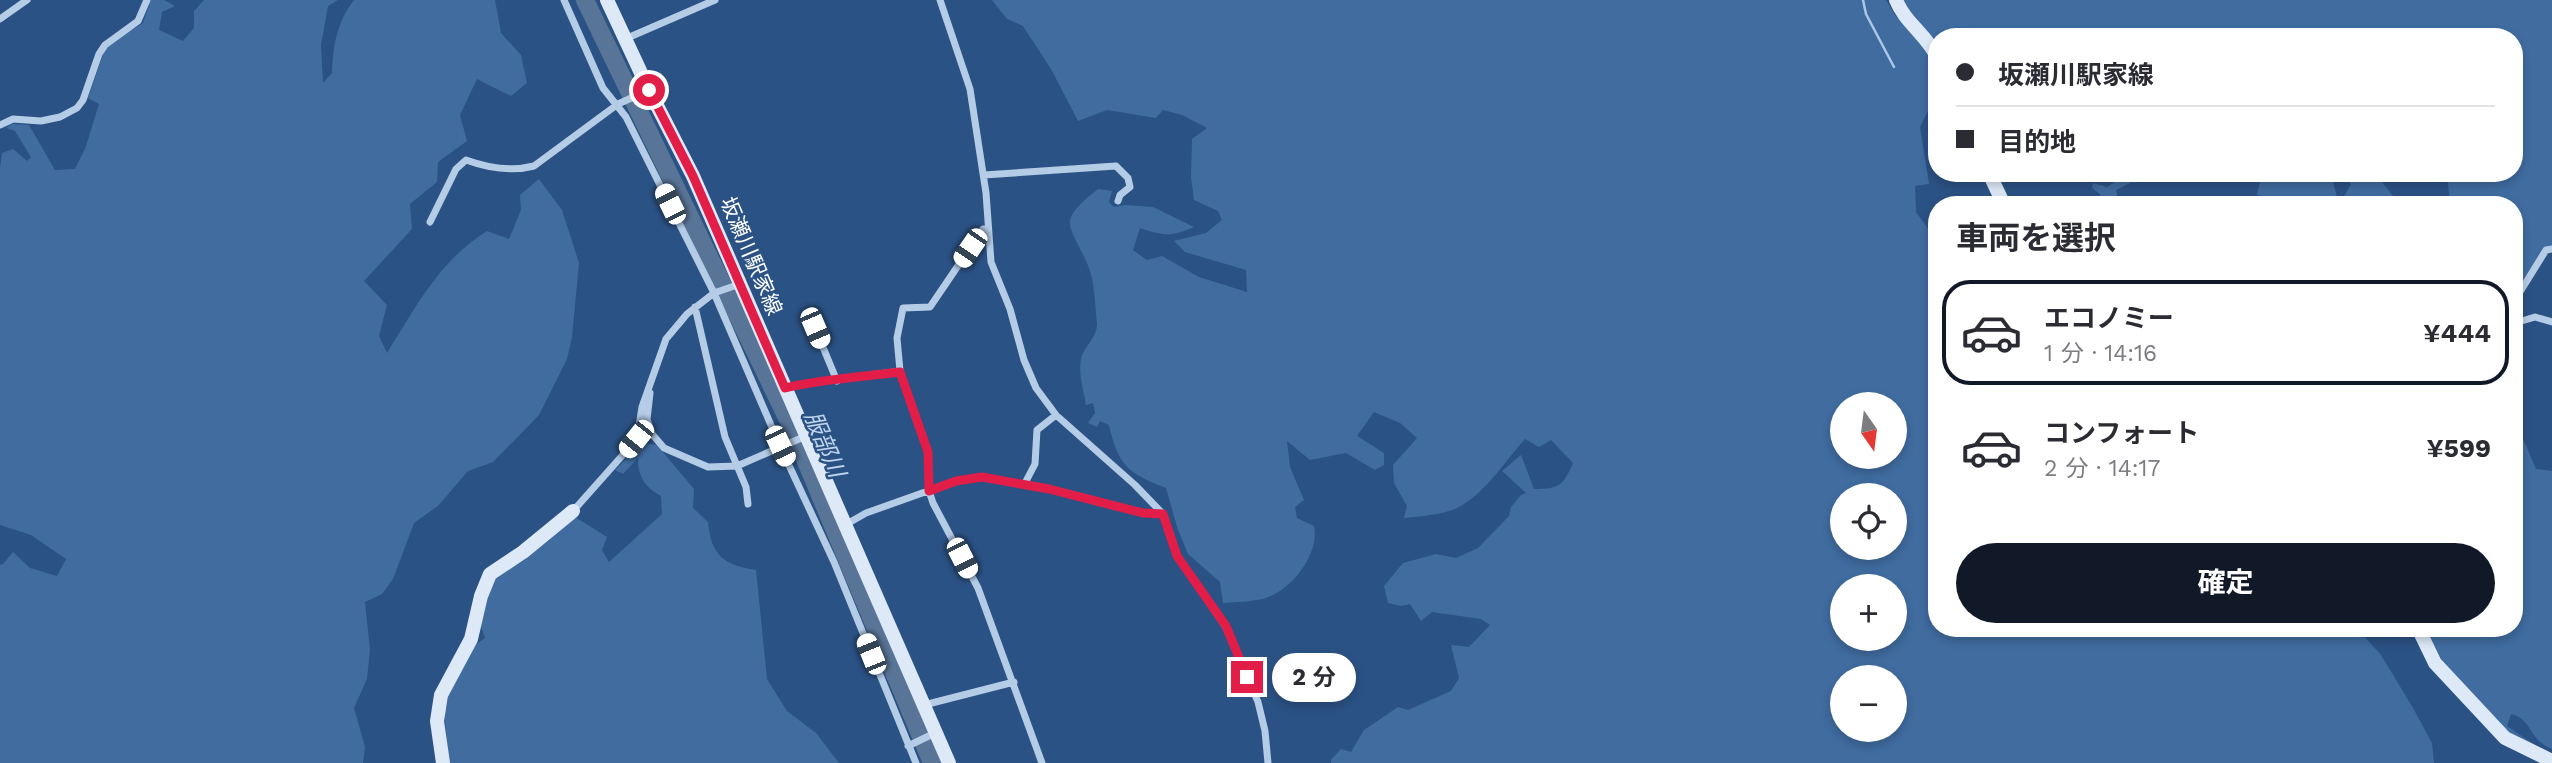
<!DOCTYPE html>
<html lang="ja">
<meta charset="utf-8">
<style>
:root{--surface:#fff;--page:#f2f2f3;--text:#2b2b33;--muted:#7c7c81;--line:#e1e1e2;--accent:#111827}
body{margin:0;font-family:"Work Sans","Noto Sans JP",sans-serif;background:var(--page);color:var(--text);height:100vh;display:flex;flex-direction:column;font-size:26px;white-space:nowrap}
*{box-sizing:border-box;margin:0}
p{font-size:23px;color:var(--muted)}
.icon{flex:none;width:38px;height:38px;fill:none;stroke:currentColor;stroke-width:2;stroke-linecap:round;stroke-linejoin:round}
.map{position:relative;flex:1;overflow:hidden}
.details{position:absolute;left:1928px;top:196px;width:595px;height:441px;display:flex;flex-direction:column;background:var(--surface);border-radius:28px;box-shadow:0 4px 10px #0003}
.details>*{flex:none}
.guide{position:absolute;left:1928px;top:28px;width:595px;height:154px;border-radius:28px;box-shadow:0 4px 10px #0003;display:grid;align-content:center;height:154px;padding:0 28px;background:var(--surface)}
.needle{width:46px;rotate:166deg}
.controls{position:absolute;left:1830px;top:392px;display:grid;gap:14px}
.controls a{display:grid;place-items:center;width:77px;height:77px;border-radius:50%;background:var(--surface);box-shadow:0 4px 10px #0003;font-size:35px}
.end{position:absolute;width:32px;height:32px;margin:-16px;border:9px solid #e11d48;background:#fff;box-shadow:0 0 0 4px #fff}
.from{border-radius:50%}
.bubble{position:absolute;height:49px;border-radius:24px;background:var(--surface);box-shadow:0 4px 10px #0003;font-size:23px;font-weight:700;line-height:49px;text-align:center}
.car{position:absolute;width:21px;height:42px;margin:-21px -10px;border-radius:9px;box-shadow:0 0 5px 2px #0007;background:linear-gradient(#fff 24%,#345 0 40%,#fff 0 76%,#345 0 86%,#fff 0)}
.guide b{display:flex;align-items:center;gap:24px;height:66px;font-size:26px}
.guide b+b{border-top:2px solid var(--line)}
.guide i{width:18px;height:18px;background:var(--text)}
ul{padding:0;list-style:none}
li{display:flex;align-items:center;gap:21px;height:105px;margin:0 14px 10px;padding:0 14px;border:4px solid transparent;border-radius:28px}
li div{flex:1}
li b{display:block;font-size:26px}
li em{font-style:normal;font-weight:700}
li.current{border-color:var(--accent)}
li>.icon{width:63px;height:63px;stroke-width:1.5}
h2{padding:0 28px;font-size:32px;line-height:84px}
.primary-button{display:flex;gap:14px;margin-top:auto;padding:14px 28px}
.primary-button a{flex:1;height:80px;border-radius:42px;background:var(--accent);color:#fff;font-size:28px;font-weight:700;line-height:80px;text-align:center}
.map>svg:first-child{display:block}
.green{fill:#406ca0;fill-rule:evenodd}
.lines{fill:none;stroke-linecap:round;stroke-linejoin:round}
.stream{stroke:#aac7e7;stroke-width:2.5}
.river{stroke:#587496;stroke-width:18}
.street{stroke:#b5cce7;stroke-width:7}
.secondary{stroke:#dee9f7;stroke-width:14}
.route{stroke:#e11d48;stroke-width:9}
.labels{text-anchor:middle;stroke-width:5;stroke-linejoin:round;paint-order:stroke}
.street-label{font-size:21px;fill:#fff;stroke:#2b5284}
.water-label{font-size:23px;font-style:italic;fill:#c1d6ee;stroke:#2b5284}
</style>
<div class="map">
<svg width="2552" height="763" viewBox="0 0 2552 763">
<rect width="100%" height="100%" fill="#2b5284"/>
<!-- green -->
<path class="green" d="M151 0H164L175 6 162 12 159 30 183 41 194 28V11L204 0H338L328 6 321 45 323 83 332 73C333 45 337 22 354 0H495L501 33 521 55 527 83 511 96 477 79 460 115 467 141 438 162 437 182 410 204 412 229 364 281 387 305 379 336 387 353C415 308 440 260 487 231L509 239 521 210 520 195 539 179 562 210 579 263 572 337 567 359 539 415 493 462 468 471 438 506 414 523 393 579 382 594 365 602 370 650 367 679 354 708 365 747 363 763H0V565L3 564 13 552 30 568 57 576 66 559 31 535 0 525V168L2 153 13 149 27 161 31 157 15 131 6 128 12 124 29 125 55 170 75 169 85 149 99 104 88 98 106 46 143 23Z
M992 0H1886L1895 15 1923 43 1935 66 1932 69V82L1928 111 1920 127 1929 184 1915 186 1916 212 1937 241V628H2357L2381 655 2413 708 2432 743 2434 763H1331V760L1341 749 1351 752 1364 730 1398 707 1408 710 1451 691 1459 678 1451 645 1469 647 1490 625 1481 619 1432 612 1421 621 1410 604 1401 606 1388 603 1384 586 1403 563 1436 554 1456 558 1478 548 1509 516 1511 507 1521 495 1526 493 1502 471 1521 455 1534 489C1559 489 1563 486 1573 463L1551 440 1539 447 1525 439C1506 460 1488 489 1464 504 1448 515 1422 516 1404 518L1407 506 1394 483 1393 465 1417 438 1400 423 1374 412 1357 436 1384 453V465L1375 470 1346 453 1310 460 1287 441 1290 467 1304 500 1295 507 1297 518 1314 526C1320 554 1292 589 1266 598 1253 602 1237 602 1223 603L1220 582 1188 554 1178 530 1166 488C1128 473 1118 466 1109 425L1100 421 1097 427 1088 423 1095 413 1093 403 1086 405C1084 391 1078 374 1081 359 1084 346 1097 338 1097 324 1095 306 1095 284 1089 268 1072 225 1053 224 1098 189L1112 191 1109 202 1114 207 1125 205 1153 207 1194 227C1171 237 1164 236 1140 228L1133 250 1147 260 1162 256 1199 277 1247 292 1246 270 1185 252 1174 241 1206 233 1222 220 1218 211 1194 200 1191 177 1192 139 1207 128 1182 115 1163 110 1156 118 1107 110 1078 121 1051 69 1023 26 1007 19ZM1843 404H1895V457H1843ZM1843 495H1895V548H1843ZM1843 586H1895V639H1843ZM1843 677H1895V730H1843Z
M1900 0H2552V247L2543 248 2515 293V205H2450L2447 173H2515V37H1937V50Z
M2129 173 2134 177 2130 183 2116 190 2118 199 2132 196 2175 200 2172 205H2080L2101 195 2092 188 2093 183 2107 187Z
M2262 173H2327L2332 178 2337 197 2329 205H2279L2257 195Z
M2343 173H2375L2394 197 2392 205H2339L2351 184Z
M2515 420 2536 469 2552 471V749C2528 740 2533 719 2511 714L2507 726 2545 752 2509 738 2443 662 2425 628H2515Z
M642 443 657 445 694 489 693 508 708 522C711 555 723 565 756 570L767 679 787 711 816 733 839 763H449L444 709 450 685 469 649 485 638 481 626 492 580 575 517 607 537 602 550 609 562 662 514 661 496C645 487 638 477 638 458L623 474 615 470Z"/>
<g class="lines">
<!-- stream -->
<path class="stream" d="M1863 0 1866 14 1894 67"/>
<!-- river -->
<path class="river" d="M585 0 792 428 932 763"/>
<!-- street -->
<path class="street" d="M564 0 603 88 626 117 714 293 780 446 834 562 916 763
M940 0 970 89 986 193 991 262 1010 309 1024 360 1036 388 1056 415 1135 485 1163 514 1177 556 1226 627 1258 702 1265 731 1268 763
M0 19 27 0
M625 39 715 0
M0 125 13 119 41 121 60 117 77 108 83 100 99 54 105 45 138 21 147 0
M984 175 1116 166 1128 178 1130 187 1120 195 1118 201
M430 222 456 169 466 160C488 168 511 172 534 166L618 104 649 90
M988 229H983L930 307 903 308 897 338 900 371 928 452 929 491 933 503 978 588 1042 763
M2515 300 2546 250 2552 249
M695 307 725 437 746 487 748 504
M2515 323 2535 317 2552 322
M815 328 837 381
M785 388C822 379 862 377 900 371
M650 393 647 419 652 434 664 448 708 467 737 466 806 436
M1024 485 1035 464 1037 430 1056 415
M573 511 637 439 642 407 666 339 687 314 714 293 740 284
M845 525 866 513 956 481 982 477 1050 489 1143 513 1163 514
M924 705 1014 682
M908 746 935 733"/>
<!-- secondary -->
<path class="secondary" d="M607 0 649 90 693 176 949 763
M1896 0C1905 23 1927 35 1937 57
M1989 173 2004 205
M2418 628 2435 663 2505 738 2552 761
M443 763 437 721 441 695 471 639 481 596 490 574 523 552 573 511"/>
</g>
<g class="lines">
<!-- route -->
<path class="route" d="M649 90 693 176 785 388C822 379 862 377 900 372L928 452 929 491 956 481 982 477 1049 489 1143 513 1163 514 1177 556 1226 626 1247 677"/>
</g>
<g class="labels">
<!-- street labels -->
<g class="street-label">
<text transform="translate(751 256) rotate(67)" y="7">坂瀬川駅家線</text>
</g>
<!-- water labels -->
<g class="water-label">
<text transform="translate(825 444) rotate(67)" y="8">服部川</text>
</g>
</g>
</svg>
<div class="controls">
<a><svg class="needle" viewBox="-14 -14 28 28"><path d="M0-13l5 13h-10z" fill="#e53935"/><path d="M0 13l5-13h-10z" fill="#7c7c81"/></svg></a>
<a><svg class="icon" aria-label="locate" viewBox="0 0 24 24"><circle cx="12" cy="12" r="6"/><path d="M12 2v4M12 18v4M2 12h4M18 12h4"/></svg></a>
<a>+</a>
<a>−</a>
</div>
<i class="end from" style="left:649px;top:90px"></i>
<i class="end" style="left:1247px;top:677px"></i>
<div class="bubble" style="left:1272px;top:653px;width:84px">2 分</div>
<i class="car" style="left:670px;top:204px;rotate:334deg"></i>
<i class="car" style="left:970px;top:248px;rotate:214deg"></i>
<i class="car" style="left:815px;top:328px;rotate:157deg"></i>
<i class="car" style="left:636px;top:439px;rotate:219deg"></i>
<i class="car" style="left:780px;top:446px;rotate:155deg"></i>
<i class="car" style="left:962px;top:558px;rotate:153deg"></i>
<i class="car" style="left:871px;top:654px;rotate:338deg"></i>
<div class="guide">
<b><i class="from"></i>坂瀬川駅家線</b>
<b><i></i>目的地</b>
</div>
<section class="details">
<h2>車両を選択</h2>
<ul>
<li class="current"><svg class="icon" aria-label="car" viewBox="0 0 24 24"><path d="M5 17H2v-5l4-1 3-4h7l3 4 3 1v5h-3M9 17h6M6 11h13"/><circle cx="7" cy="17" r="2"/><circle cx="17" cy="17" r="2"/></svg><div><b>エコノミー</b><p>1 分 · 14:16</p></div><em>¥444</em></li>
<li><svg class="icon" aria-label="car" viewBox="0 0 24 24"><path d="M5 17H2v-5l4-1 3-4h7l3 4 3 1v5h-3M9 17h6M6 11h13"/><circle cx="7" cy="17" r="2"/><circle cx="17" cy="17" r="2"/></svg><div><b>コンフォート</b><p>2 分 · 14:17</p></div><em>¥599</em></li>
</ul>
<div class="primary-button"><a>確定</a></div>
</section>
</div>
